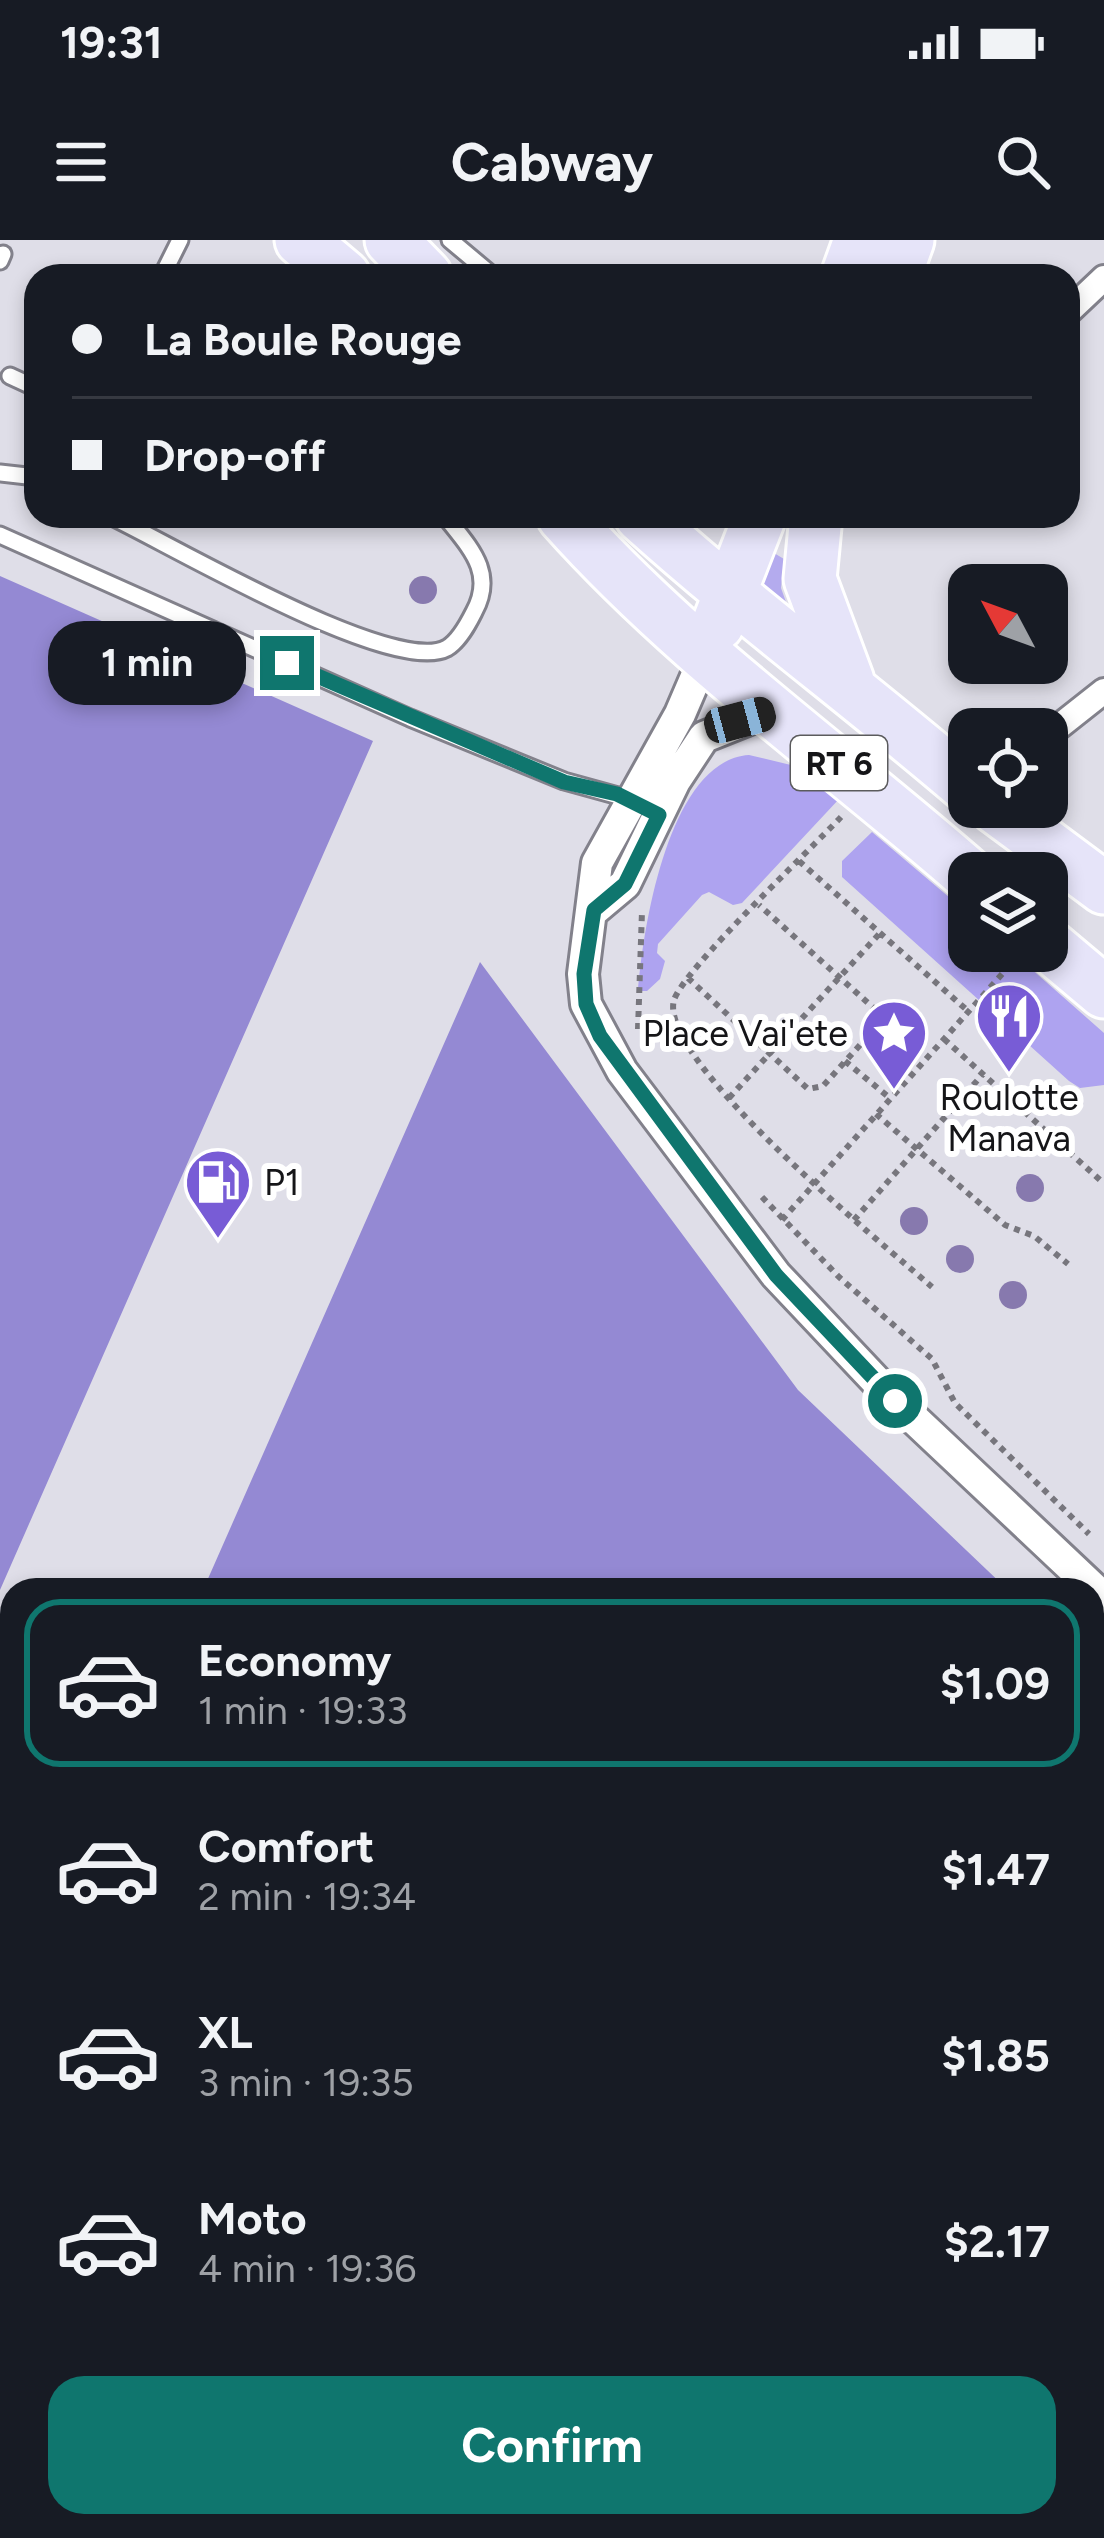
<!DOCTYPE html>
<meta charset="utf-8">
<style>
:root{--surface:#171b24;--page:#20242c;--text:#f1f3f6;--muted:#9ea1a6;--line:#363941;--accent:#0f766e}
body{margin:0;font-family:Figtree,sans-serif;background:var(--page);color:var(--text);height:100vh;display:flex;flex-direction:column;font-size:45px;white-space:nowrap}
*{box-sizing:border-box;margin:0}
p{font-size:39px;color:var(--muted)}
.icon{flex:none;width:66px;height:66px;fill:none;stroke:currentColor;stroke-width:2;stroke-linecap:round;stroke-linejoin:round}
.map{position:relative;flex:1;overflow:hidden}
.details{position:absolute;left:0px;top:1338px;width:1104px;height:960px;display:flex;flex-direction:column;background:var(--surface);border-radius:36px 36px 0 0;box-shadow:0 6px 18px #0003}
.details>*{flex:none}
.banner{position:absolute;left:24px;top:24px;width:1056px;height:264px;border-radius:36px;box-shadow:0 6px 18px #0003;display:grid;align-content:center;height:264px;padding:0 48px;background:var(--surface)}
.needle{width:78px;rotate:311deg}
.buttons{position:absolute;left:948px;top:324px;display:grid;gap:24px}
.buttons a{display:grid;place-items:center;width:120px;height:120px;border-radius:24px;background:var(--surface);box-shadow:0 6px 18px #0003;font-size:60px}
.end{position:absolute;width:54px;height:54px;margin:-27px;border:15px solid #0f766e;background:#fff;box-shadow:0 0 0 6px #fff}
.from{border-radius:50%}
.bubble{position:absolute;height:84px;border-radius:36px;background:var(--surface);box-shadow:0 6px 18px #0003;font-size:39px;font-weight:700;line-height:84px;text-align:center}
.car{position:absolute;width:36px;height:72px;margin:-36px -18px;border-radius:15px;box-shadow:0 0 9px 3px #0007;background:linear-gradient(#222 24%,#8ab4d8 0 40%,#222 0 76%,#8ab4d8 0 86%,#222 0)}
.banner b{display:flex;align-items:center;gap:42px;height:114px;font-size:45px}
.banner b+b{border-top:3px solid var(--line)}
.banner i{width:30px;height:30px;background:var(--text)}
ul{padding:21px 0 0;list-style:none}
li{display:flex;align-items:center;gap:36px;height:168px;margin:0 24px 18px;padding:0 24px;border:6px solid transparent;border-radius:36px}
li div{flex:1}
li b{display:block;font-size:45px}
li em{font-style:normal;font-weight:700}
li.on{border-color:var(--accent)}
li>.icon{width:108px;height:108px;stroke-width:1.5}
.cta{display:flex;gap:24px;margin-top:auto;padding:24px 48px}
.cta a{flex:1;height:138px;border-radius:36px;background:var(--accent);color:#fff;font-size:48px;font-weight:700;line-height:138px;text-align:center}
.status{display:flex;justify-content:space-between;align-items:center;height:84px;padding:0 60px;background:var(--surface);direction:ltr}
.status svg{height:33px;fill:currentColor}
header{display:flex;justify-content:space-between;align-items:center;height:156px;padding:0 48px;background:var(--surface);font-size:54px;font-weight:700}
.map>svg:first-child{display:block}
.green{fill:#b4abee}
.forest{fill:#aea3f0}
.water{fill:#9489d3}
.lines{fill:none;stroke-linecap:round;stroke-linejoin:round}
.service-casing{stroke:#82818b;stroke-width:21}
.pedestrian-casing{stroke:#82818b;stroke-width:30}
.minor-casing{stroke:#82818b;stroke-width:36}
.primary-casing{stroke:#fff;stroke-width:57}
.path{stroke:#77767d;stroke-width:6;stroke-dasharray:6 6;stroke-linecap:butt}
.service{stroke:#fff;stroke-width:15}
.pedestrian{stroke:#fff;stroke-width:24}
.minor{stroke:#fff;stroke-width:30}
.primary{stroke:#e6e4f9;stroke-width:51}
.tree{fill:#8779ae}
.route{stroke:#0f766e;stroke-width:15}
.labels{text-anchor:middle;stroke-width:12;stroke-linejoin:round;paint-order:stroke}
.shield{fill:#fff;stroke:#5b5b5d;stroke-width:3}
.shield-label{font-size:33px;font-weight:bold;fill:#151518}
.poi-label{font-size:36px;fill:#151518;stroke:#fff;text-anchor:end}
</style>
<div class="status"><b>19:31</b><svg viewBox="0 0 49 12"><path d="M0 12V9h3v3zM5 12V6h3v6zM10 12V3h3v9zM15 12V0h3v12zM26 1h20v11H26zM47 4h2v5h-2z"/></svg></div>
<header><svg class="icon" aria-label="menu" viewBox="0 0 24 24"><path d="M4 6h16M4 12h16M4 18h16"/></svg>Cabway<svg class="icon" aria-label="search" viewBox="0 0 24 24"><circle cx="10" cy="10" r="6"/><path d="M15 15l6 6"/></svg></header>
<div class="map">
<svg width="1104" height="2298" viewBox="0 0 1104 2298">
<rect width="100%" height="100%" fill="#dfdee8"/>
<!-- green -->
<path class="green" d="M769 310 784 319 781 348 792 379 761 360 760 339Z"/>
<!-- forest -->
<path class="forest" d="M749 515 791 525 840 558 742 663 733 665 709 652 702 655 658 704 657 713 665 721 660 739 647 751H638C643 687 669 520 749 515Z
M872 592 969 674V711H1011L1104 793V845L1080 848 1069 841 842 637V621Z"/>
<!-- water -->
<path class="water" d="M0 336 373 501 0 1350Z
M480 722 798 1150 1008 1350H203Z
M1092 1430 1104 1441V1576L1092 1604Z
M0 1501 12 1506V2286H797L792 2298H0Z
M1104 1947V2298H950L955 2286H1092V1974Z"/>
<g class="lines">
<!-- service casing -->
<g class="service-casing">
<path id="service" d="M450 0 493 36
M0 21 3 14
M162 36 180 0
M10 136 36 148
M0 233 36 237
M110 276C168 303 394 437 447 408 459 401 468 384 474 372 496 332 469 307 445 276
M0 295 410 478 564 541 633 560"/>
</g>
<!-- pedestrian casing -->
<g class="pedestrian-casing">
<path id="pedestrian" d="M1068 72 1104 38
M1047 496 1104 451"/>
</g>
<!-- minor casing -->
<g class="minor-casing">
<path id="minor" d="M704 418 680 474 597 623 583 734 586 764 622 831 776 1035 895 1161 1104 1358
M594 670 625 644 675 541 704 497 769 471"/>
</g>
<!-- primary casing -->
<g class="primary-casing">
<path id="primary" d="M301 0 344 36
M391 0 426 36
M847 36 860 0
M895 36 908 0
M563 276C684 412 833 516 969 635
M641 276C746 371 861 455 969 548
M816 276 810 339 848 441
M718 384 760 276
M995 567 1104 648
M1047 704 1104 752"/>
</g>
<!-- path -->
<path class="path" d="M841 577C811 609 684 729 674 760 657 820 884 1005 932 1047
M799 621 968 771
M688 738 808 849 823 846 878 785V772L759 665
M638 789 642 671
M944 799 1100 940
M845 821 891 859
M729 858 880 693
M876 874 1005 985 1034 996 1068 1024
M762 957 839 1037 932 1119 955 1163 1089 1294
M782 980 1012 723
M854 980 983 834"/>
<!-- service -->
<use href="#service" class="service"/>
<!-- pedestrian -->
<use href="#pedestrian" class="pedestrian"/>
<!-- minor -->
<use href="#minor" class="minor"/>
<!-- primary -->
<use href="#primary" class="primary"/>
</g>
<!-- trees -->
<g class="tree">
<circle cx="423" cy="350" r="14"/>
<circle cx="1030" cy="948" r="14"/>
<circle cx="914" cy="981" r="14"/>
<circle cx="960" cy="1019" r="14"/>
<circle cx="1013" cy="1055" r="14"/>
</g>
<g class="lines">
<!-- route -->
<path class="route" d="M287 423 564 542 617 554 659 575 625 644 594 670 584 734 586 764 600 796 776 1035 895 1161"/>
</g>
<!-- icons -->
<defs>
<g id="restaurant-pin" transform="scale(3.45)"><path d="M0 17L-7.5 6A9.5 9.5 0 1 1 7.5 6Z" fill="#785cd6" stroke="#fff"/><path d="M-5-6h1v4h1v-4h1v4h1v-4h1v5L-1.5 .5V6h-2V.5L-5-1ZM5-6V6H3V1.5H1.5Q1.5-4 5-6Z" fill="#fff"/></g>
<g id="sight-pin" transform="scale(3.45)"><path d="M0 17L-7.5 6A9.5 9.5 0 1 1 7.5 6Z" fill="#785cd6" stroke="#fff"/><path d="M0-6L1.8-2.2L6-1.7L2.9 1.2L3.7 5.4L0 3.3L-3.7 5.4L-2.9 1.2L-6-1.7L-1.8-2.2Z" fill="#fff"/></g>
<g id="fuel-pin" transform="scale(3.45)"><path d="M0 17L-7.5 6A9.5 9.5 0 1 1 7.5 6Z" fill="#785cd6" stroke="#fff"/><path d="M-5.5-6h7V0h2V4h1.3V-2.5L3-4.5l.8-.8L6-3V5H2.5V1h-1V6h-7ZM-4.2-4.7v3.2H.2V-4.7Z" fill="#fff"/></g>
</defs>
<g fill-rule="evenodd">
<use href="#restaurant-pin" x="1009" y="776"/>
<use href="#sight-pin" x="894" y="793"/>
<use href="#fuel-pin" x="218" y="942"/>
</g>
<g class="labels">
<!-- shield labels -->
<rect class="shield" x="791" y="496" width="96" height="54" rx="9"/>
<g class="shield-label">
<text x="839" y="535">RT 6</text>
</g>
<!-- poi labels -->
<g class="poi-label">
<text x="848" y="806">Place Vai'ete</text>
<text x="1009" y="870" text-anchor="middle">Roulotte<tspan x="1009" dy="41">Manava</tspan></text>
<text x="264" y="955" text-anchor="start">P1</text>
</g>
</g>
</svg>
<div class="buttons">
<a><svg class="needle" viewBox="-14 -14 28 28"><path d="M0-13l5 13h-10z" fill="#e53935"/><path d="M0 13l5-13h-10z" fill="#9ea1a6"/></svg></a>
<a><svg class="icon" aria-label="locate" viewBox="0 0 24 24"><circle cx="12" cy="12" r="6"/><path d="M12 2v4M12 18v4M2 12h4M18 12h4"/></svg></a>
<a><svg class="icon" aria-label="layers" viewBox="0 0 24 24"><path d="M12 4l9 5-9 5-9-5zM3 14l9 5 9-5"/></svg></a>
</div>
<i class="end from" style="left:895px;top:1161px"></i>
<i class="end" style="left:287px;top:423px"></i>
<div class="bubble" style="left:48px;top:381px;width:198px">1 min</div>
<i class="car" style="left:740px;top:480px;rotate:75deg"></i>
<div class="banner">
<b><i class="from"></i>La Boule Rouge</b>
<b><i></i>Drop-off</b>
</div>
<section class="details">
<ul>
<li class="on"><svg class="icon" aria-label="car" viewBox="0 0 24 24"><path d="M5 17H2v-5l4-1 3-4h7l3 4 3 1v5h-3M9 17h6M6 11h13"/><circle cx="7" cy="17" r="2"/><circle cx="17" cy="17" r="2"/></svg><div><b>Economy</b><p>1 min · 19:33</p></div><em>$1.09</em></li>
<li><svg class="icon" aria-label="car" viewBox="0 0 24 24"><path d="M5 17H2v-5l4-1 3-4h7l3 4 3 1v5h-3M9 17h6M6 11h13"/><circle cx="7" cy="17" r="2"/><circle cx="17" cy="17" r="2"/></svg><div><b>Comfort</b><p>2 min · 19:34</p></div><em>$1.47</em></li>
<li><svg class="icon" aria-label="car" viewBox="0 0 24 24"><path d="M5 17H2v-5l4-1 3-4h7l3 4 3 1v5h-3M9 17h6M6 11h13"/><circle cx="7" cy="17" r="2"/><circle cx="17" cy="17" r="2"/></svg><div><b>XL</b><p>3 min · 19:35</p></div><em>$1.85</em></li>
<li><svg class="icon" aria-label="car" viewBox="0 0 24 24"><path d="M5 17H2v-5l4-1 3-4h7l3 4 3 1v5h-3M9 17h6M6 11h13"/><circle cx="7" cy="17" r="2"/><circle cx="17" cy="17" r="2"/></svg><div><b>Moto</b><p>4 min · 19:36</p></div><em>$2.17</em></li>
</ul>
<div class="cta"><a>Confirm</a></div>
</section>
</div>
